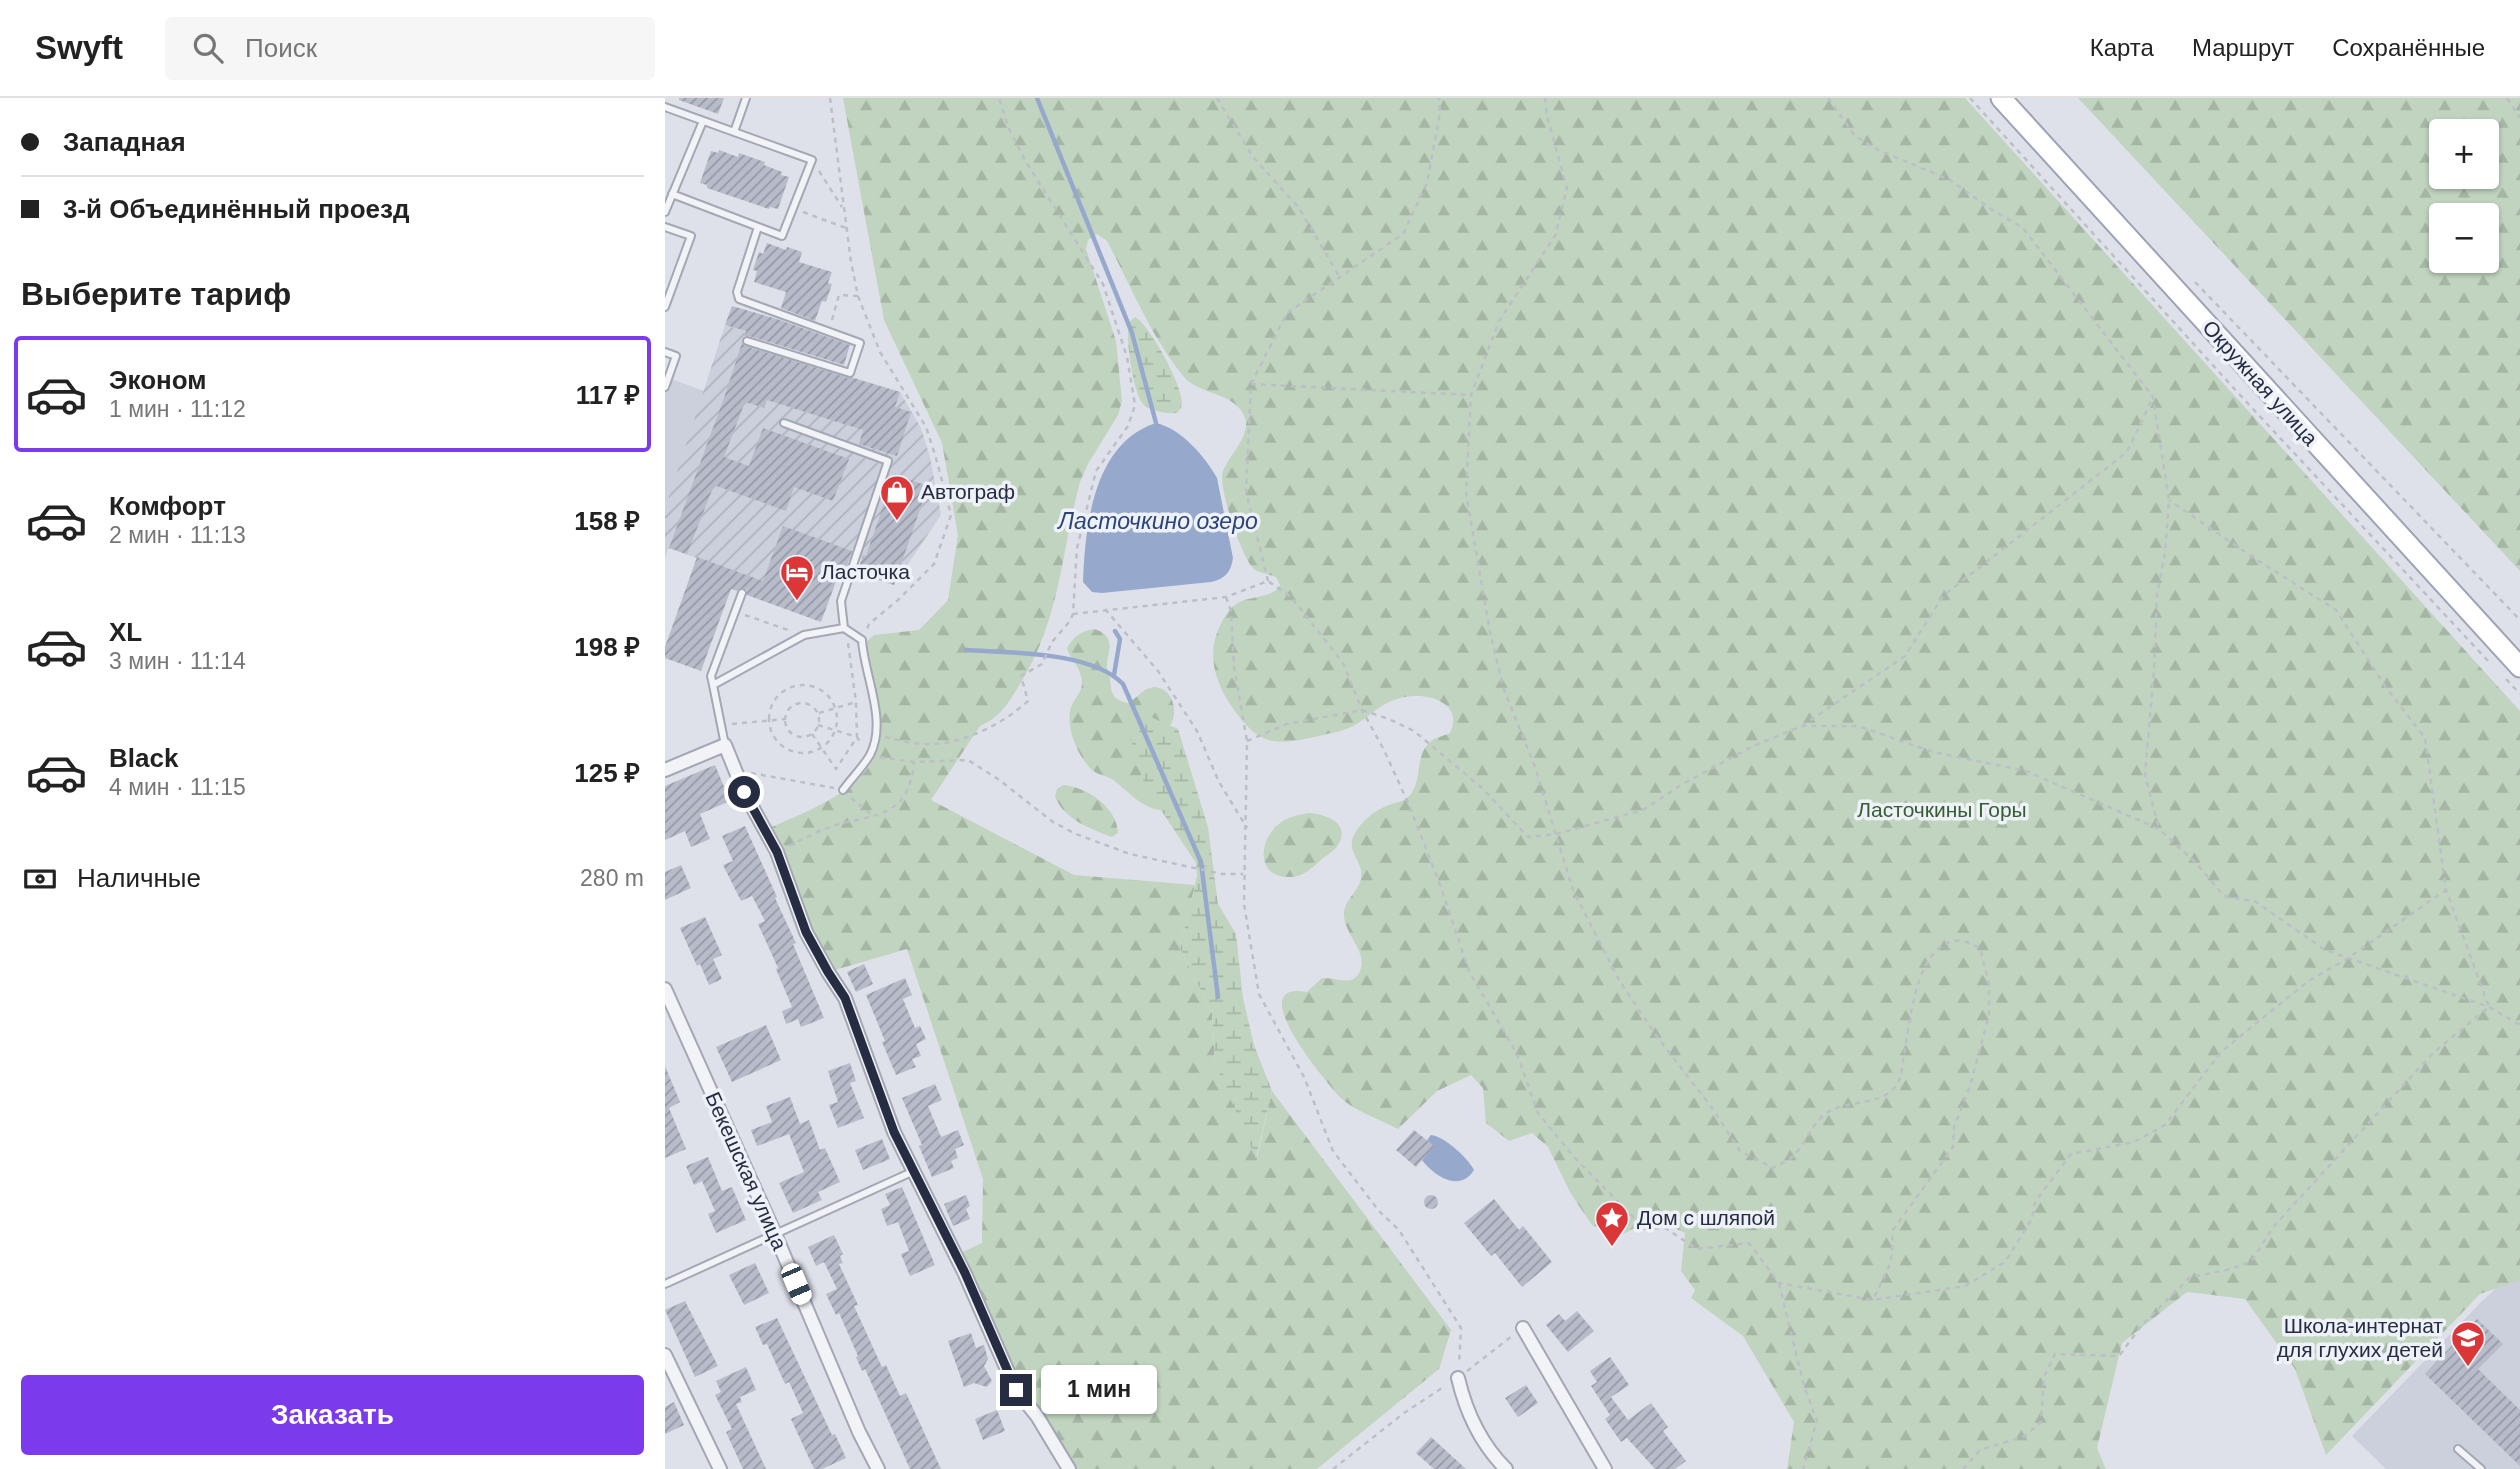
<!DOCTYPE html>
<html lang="ru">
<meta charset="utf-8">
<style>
:root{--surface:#fff;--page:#f6f6f6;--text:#222;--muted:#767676;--line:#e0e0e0;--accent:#7c3aed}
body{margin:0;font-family:Arial,sans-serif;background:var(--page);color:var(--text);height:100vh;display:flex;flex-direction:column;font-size:26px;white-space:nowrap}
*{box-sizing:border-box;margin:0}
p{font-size:23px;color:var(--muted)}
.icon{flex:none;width:38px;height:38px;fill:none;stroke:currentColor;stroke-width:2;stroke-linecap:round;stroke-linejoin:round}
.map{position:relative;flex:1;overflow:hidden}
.drawer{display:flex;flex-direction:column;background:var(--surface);width:665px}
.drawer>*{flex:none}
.hud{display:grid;align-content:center;height:154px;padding:0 21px;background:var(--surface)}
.fabs{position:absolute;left:1764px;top:21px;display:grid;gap:14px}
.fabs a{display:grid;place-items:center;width:70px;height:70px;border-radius:7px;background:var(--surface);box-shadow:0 2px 5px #0004;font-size:35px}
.end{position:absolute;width:32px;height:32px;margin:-16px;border:9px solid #262c42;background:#fff;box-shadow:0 0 0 4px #fff}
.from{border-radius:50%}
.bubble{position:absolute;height:49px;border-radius:7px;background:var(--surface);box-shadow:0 2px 5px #0004;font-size:23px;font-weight:600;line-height:49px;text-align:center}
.car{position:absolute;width:21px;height:42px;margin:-21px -10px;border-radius:9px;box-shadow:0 0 5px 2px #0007;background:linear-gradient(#fff 24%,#345 0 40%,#fff 0 76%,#345 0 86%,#fff 0)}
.hud b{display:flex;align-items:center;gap:24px;height:66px;font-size:26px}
.hud b+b{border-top:2px solid var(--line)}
.hud i{width:18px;height:18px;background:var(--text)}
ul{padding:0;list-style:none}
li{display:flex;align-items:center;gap:21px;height:116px;margin:0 14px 10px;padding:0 7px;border:4px solid transparent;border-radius:7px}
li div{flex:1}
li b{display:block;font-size:26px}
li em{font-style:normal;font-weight:600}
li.on{border-color:var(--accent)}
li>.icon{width:63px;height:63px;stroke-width:1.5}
h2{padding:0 21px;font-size:32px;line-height:84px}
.pay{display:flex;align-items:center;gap:18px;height:77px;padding:0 21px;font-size:26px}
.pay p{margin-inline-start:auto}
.primary-button{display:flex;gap:14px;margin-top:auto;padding:14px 21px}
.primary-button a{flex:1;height:80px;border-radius:7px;background:var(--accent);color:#fff;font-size:28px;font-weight:600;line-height:80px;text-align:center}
header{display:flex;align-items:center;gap:42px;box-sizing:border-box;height:98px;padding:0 35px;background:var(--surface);border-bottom:2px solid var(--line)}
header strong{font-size:33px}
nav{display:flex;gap:38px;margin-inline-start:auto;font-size:24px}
.search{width:490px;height:63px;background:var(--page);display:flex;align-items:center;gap:18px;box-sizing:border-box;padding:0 24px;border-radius:7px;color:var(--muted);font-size:26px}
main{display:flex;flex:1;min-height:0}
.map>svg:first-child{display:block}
.built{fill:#ccd0dc}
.industrial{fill:url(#industrial-furrows)}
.forest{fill:url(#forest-firs);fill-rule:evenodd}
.wetland{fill:url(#wetland-marsh)}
.water{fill:#96a9cd}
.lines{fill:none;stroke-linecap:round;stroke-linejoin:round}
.stream{stroke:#96a9cd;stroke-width:4.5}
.building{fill:url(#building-hatch)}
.lane-casing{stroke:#a4a7b4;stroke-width:10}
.street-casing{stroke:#a4a7b4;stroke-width:16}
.primary-casing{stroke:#9da3b6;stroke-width:23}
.path{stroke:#bdbfc8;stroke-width:2.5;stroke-dasharray:5 5;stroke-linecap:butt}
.lane{stroke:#f2f3f7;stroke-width:6}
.street{stroke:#f2f3f7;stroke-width:12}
.primary{stroke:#fff;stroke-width:19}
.route{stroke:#262c42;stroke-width:9}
.labels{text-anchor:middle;stroke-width:7;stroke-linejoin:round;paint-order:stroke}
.street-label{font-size:21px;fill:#262c42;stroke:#eef1f7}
.poi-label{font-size:21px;fill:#262c42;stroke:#eef1f7;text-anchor:start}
.park-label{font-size:21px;fill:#345f32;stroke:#eef1f7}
.water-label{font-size:23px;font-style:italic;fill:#2c447a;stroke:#eef1f7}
</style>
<header>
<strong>Swyft</strong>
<div class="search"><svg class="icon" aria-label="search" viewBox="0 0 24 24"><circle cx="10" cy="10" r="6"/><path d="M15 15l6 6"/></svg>Поиск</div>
<nav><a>Карта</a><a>Маршрут</a><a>Сохранённые</a></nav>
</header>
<main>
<section class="drawer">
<div class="hud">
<b><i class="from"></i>Западная</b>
<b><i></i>3-й Объединённый проезд</b>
</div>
<h2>Выберите тариф</h2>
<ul>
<li class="on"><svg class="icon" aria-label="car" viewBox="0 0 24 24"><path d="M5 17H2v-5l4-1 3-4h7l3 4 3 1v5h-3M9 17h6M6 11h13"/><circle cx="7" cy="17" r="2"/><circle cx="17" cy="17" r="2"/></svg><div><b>Эконом</b><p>1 мин · 11:12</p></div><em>117 ₽</em></li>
<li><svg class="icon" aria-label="car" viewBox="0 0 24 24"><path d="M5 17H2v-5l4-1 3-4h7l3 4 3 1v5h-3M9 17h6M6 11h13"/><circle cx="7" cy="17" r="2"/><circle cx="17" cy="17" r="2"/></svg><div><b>Комфорт</b><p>2 мин · 11:13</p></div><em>158 ₽</em></li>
<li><svg class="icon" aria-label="car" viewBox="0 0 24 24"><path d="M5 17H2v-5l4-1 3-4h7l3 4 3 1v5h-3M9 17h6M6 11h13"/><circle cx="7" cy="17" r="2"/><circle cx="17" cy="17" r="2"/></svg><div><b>XL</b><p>3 мин · 11:14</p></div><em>198 ₽</em></li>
<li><svg class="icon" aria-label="car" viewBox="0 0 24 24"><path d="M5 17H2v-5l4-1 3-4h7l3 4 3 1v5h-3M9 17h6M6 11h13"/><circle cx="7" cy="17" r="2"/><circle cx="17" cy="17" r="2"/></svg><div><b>Black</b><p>4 мин · 11:15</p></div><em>125 ₽</em></li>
</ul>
<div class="pay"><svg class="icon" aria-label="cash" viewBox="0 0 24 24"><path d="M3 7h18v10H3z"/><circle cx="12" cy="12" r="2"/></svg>Наличные<p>280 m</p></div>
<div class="primary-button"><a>Заказать</a></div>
</section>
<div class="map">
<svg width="1855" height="1371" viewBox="0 0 1855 1371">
<defs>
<pattern id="industrial-furrows" width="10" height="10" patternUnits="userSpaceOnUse" patternTransform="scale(1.75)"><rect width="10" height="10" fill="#ccd0dc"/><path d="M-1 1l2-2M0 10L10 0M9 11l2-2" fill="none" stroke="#afb3be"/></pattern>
<pattern id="forest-firs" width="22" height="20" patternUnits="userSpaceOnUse" patternTransform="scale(1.75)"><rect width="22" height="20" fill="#c1d4bf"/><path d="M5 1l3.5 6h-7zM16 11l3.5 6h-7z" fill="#a6b6a5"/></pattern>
<pattern id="wetland-marsh" width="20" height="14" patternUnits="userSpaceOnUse" patternTransform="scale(1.75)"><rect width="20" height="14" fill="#c1d4bf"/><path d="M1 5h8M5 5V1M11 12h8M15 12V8" fill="none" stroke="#a6b6a5"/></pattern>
<pattern id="building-hatch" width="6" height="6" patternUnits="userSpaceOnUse" patternTransform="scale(1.75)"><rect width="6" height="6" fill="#b8bcca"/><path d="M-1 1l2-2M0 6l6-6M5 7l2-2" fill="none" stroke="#9599a6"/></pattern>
</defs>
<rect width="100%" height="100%" fill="#dfe1ea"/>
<!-- built -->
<path class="built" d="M0 279 59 300 0 460Z
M1855 1169V1371H1721L1687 1338 1817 1203Z"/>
<!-- industrial -->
<path class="industrial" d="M60 227 80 233 78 245 235 294 256 330 265 359 276 417 241 469 236 468 229 487 195 476 200 461 181 455 98 483 0 449V411Z"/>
<!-- forest -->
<path class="forest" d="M178 0H1300L1855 613V1182L1815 1196 1661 1357 1630 1271 1580 1201 1522 1194 1457 1245 1432 1350 1441 1371H1122L1129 1324 1078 1238 1026 1200 1030 1192 1016 1173 1020 1135 989 1120 954 1138 927 1127 906 1096 883 1049 867 1035 844 1043 821 1025 818 990 806 977 772 993 733 1031C718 1023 688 1012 676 1000 662 986 575 882 642 894L657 880C671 879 688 890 695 873 703 854 680 837 679 818 678 802 694 794 696 780 699 763 679 753 690 735 696 724 709 713 721 708 730 704 739 705 745 697 758 682 749 657 766 643 771 639 779 638 785 635 800 603 759 593 735 600 714 606 707 617 690 627 680 633 666 635 654 638 607 649 593 647 565 606 551 585 543 560 552 535 556 525 562 511 573 505 584 498 609 500 615 487L611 479C602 475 593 476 587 469 576 456 552 387 558 373 564 357 586 338 580 320 571 294 534 297 519 279 486 239 466 188 442 143L432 136 423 142 421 151 451 243 457 303 453 317 423 366 415 384C395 459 396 522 352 591 342 607 334 620 315 628L266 702 409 777 530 787 515 850 547 915 550 965 592 1059 607 993 786 1232 774 1271 652 1371H404L351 1292 291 1157 317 1145 318 1081 242 851 163 874 100 732C139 714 207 692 214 643 218 614 204 576 197 548L209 537 254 532 283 502 293 437 277 345 219 222Z
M1413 0H1855V473ZM1822 33V79H1776V33ZM1822 117V163H1776V117Z
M429 531C454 539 441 555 442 569 442 573 444 577 445 581 446 594 447 602 463 605 471 601 475 594 482 591 506 582 516 614 504 629L502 713C480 712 469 699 452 685 442 676 432 678 425 670 412 656 400 628 406 609 409 601 417 594 417 585 417 571 407 563 402 551 406 540 418 532 429 531Z
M398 687C422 689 452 709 453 735L447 739C426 731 398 721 390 698L392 691Z
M644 715C660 716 687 725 673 747 669 753 662 757 657 761 644 772 639 780 620 779 590 776 595 740 614 726 622 719 633 717 644 715Z"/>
<!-- wetland -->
<path class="wetland" d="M470 219C485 227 518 288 517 306 516 311 515 312 511 315 503 316 485 313 479 307 468 298 460 238 464 224Z
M484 618 513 631 543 729 553 806 571 836 578 900 589 947 607 993 591 1060 550 965 547 915 515 850 532 778 531 765 480 688 462 629Z"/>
<!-- water -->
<path class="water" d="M491 325C515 330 540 358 552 380L568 460C566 474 560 481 546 484L437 495 427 494 418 484C420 429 428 345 491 325Z
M766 1037C779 1038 804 1061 809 1072 795 1095 769 1078 757 1062L768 1048 762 1042Z"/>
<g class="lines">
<!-- stream -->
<path class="stream" d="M372 0 467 235 491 325
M301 552C345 555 426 553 458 586L536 764 553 899
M449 577 455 541 450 533"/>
</g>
<!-- building -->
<path class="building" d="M14 0H59L53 16 14 2Z
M54 52 73 59 74 55 100 64 99 67 117 74 116 77 124 79 113 111 105 109 104 111 42 90V87L35 85 46 53 53 55Z
M102 145 121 152 122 149 137 154 134 164 167 174 163 185 167 186 161 204 157 203 150 223 116 210 121 194 89 184 92 173 88 172 94 154 98 156Z
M67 208 112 221 185 247 179 267 84 238H79L81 233 60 227Z
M77 245 80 248 183 280H188L235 294 230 309 246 314 232 358 194 346 198 332 102 302 99 310 80 304 59 359 84 368 98 330 184 361 168 403 129 389 121 413 49 387 22 456 4 450 59 300Z
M229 376 263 388 229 487 192 475 198 457 201 458Z
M118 428 187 453 181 471 176 470 156 524 82 497V492L78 490 72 493 66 491 36 573 0 560V549L32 459 98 483Z
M50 667 65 703 35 716 45 741 26 749 20 733 0 742V688Z
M80 728 112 799 110 800 131 845 128 846 159 920 136 929 133 921 121 926 117 913 127 909 111 871 113 870 93 826 100 823 87 798 76 803 58 767 68 763 57 738Z
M16 767 26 790 0 802V774Z
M40 819 57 857 48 861 57 881 44 887 35 866 32 868 15 830Z
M199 866 208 886 191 894 182 874Z
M240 880 247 897 238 901 250 930 255 928 261 941 251 946 256 958 247 961 251 969 231 977 217 944 220 943 201 897Z
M101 927 116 962 67 984 51 949Z
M185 965 191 983 185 985 199 1020 173 1030 164 1007 173 1004 163 973Z
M0 968 15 1004 4 1010 21 1051 0 1060Z
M270 986 277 1002 263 1008 276 1039 293 1032 299 1047 290 1051 293 1060 286 1063 289 1070 267 1079 254 1048 257 1047 237 1000Z
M125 999 135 1026 144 1022 155 1052 160 1050 175 1084 153 1094 157 1102 128 1115 114 1085 139 1074 124 1036 92 1048 86 1032 107 1024 101 1008Z
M749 1032 769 1048 751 1069 731 1052Z
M217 1041 225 1061 198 1072 190 1052Z
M43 1059 57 1093 67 1089 81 1122 51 1135 43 1116 50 1113 37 1083 29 1087 21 1068Z
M237 1089 270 1167 245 1178 236 1156 244 1153 233 1124 222 1128 216 1111 225 1107 220 1096Z
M759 1104a7 7 0 1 1 14 0a7 7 0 1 1-14 0Z
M301 1097 305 1108 301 1111 305 1121 288 1128 279 1106Z
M829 1101 854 1132 858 1128 887 1164 857 1189 830 1155 826 1158 799 1125Z
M169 1137 178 1156 175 1158 178 1165 174 1166 193 1207 189 1208 217 1269 221 1267 235 1298 241 1295 276 1371H245L200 1271 197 1273 191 1259 193 1258 174 1215 171 1217 161 1196 172 1191 159 1164 151 1168 143 1149Z
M90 1165 104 1195 79 1207 64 1177Z
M20 1203 53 1268 30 1279 0 1212Z
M912 1213 929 1233 903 1254 881 1227 894 1216 900 1223Z
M112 1220 167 1337 170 1336 181 1360 157 1371H149L126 1321 138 1315 124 1284 120 1286 102 1246 98 1247 90 1229Z
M1812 1221 1838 1246 1813 1271 1855 1312V1368L1760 1276Z
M306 1235 311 1250 319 1247 323 1261 319 1268 327 1283 322 1289 309 1285 299 1289 283 1243Z
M945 1259 964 1287 946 1299 963 1322 986 1305 1003 1329 998 1333 1021 1363 1010 1371H990L962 1340 956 1344 940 1321 945 1317 926 1288 932 1284 925 1273Z
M81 1269 91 1292 75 1299 77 1304 71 1306 101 1371H78L61 1334 67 1331 50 1297 56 1294 51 1283Z
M861 1287 873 1305 853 1319 840 1300Z
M9 1304 19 1327 0 1336V1309Z
M332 1312 340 1333 318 1342 310 1321Z
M766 1339 801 1371H769L751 1355Z"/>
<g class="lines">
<!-- lane casing -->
<g class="lane-casing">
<path id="lane" d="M0 9 147 62 117 138 7 96
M69 34 81 0
M0 114 38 23
M0 129 26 138 0 209
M82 243 185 275 195 245 74 201 72 194 93 129
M0 254 11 258 0 289
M48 587 46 578 77 495
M60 647 48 587 139 537 179 530 176 503 223 363 119 325
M178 692C186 681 198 669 205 657 223 623 199 577 197 542L179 530
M0 1186 249 1073
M1793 1351 1816 1371"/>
</g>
<!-- street casing -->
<g class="street-casing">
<path id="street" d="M0 672 60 647 79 694 112 754 141 834 163 874 180 900 229 1034 300 1176 351 1292 372 1318 404 1371
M0 891 110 1136 194 1334 213 1371
M858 1230 940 1371
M0 1257 55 1371
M793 1280C801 1314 816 1346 841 1371"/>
</g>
<!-- primary casing -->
<g class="primary-casing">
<path id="primary" d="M1336 0 1855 569"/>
</g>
<!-- path -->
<path class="path" d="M165 0 186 164 193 198 215 254 261 329 271 360 286 417 269 466 233 502 204 526 201 534
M552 0 588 59 634 110 674 178
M880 0 882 18 902 90 890 138 834 223 806 297 801 395 825 534 838 589 870 669 908 792 954 882 990 936 1047 1010 1075 1053 1108 1070C1114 1066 1122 1064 1127 1059 1140 1048 1145 1028 1159 1017 1181 1000 1213 1010 1231 988 1236 982 1237 970 1238 962 1245 930 1249 848 1290 843 1298 841 1308 847 1315 850L1324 886V917L1305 988 1289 1029 1288 1049 1228 1132 1226 1164 1208 1202
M1163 0 1190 38 1213 52 1285 82 1326 111 1358 130 1488 299 1504 402 1500 455 1492 497 1489 572 1480 677 1494 731
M1305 0 1575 297 1824 564
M1842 0 1855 20
M154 73 177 109
M138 114 181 130
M1530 184 1855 522
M167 222 174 197 193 198
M586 286 806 297
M603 483 581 394 586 286 622 215 738 136 762 85 775 15 774 0
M561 499 566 513 569 569 582 643 579 806 594 896 639 979 668 1053 714 1113 734 1132 796 1230 794 1266
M440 511 493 573 532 633 554 684 582 730
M408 516 561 499 603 483 626 499 678 565 697 612 719 652 744 707 776 789 804 873 852 956 873 1015 908 1058 980 1131 1000 1130 1032 1151 1084 1145 1114 1185 1208 1202 1300 1188 1340 1164 1367 1121 1370 1104 1406 1056 1469 1044 1500 1027 1556 954 1642 884 1683 860 1781 792
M80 517 123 532
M1841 581 1855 596
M104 621a34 34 0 1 1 68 0a34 34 0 1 1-68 0Z
M120 622a17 17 0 1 1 34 0a17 17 0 1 1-34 0Z
M154 615 191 604
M67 626 120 621
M153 627 192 639 197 647
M1137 628 1240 558 1278 498 1462 354 1488 299
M147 636 171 671 192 639 191 604 183 545
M220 639C234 642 250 647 264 646 298 646 338 626 363 603L356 578 377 566 387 544 405 523 408 516 412 450 431 373 463 328 470 307 462 259 438 186 361 64 344 31 334 0
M582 643 622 626 697 612 724 621 749 633 817 690 863 739 891 736 978 712 1016 687 1088 648 1137 628H1193L1268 654 1361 673 1494 731 1531 765 1559 798 1591 804 1660 852 1824 909 1855 927
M215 659 249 664 303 662 333 681 388 724 411 736 465 756 557 776H578
M86 675 169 690
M186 700 208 718
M124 748C138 741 151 734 165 729 207 715 243 723 249 665
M1114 1185 1139 1288 1152 1323 1138 1371
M802 1273 847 1238
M668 1371 739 1315 780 1288
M1298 1371 1315 1352 1360 1338 1376 1324 1379 1279 1390 1256 1454 1258 1476 1228 1525 1179 1562 1172 1586 1164 1608 1129 1768 955 1824 909 1781 792 1760 640 1720 588 1671 512 1583 456 1504 402"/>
<!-- lane -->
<use href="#lane" class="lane"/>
<!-- street -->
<use href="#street" class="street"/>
<!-- primary -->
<use href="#primary" class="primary"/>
</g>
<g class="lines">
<!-- route -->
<path class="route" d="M79 694 112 754 141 834 163 874 180 900 229 1034 300 1175 351 1292"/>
</g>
<!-- icons -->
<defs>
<g id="shop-pin" transform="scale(1.75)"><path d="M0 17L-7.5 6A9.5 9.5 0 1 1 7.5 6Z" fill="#db3738" stroke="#eef1f7"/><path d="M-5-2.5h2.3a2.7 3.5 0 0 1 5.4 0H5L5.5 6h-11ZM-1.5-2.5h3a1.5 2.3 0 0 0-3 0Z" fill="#fff"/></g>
<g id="hotel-pin" transform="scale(1.75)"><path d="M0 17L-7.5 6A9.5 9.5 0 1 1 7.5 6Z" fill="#db3738" stroke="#eef1f7"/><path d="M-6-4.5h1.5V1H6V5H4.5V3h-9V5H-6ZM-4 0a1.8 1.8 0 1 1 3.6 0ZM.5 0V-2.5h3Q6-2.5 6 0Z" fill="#fff"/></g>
<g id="sight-pin" transform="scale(1.75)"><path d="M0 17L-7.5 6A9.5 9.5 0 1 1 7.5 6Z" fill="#db3738" stroke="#eef1f7"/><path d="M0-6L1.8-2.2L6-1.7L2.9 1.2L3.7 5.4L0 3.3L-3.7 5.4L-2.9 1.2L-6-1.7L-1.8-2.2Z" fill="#fff"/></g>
<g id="school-pin" transform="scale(1.75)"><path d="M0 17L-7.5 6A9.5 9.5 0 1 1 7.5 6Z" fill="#db3738" stroke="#eef1f7"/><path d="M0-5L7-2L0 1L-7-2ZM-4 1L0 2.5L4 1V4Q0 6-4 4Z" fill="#fff"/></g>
</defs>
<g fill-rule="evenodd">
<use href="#shop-pin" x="232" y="394"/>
<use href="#hotel-pin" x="132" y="474"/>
<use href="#sight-pin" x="947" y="1120"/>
<use href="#school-pin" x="1803" y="1240"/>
</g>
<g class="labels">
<!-- street labels -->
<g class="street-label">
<text transform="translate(1595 285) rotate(48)" y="7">Окружная улица</text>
<text transform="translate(81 1073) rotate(66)" y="7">Бекешская улица</text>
</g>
<!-- poi labels -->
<g class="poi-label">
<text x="256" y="401">Автограф</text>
<text x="156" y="481">Ласточка</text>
<text x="972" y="1127">Дом с шляпой</text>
<text x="1778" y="1235" text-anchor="end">Школа-интернат<tspan x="1778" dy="24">для глухих детей</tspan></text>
</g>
<!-- park labels -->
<g class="park-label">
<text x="1277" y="719">Ласточкины Горы</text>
</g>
<!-- water labels -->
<g class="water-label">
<text x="493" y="431">Ласточкино озеро</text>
</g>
</g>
</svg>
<div class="fabs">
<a>+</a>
<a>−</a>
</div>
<i class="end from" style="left:79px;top:694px"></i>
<i class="end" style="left:351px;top:1292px"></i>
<div class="bubble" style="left:376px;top:1267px;width:116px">1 мин</div>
<i class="car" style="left:131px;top:1186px;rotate:157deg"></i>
</div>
</main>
